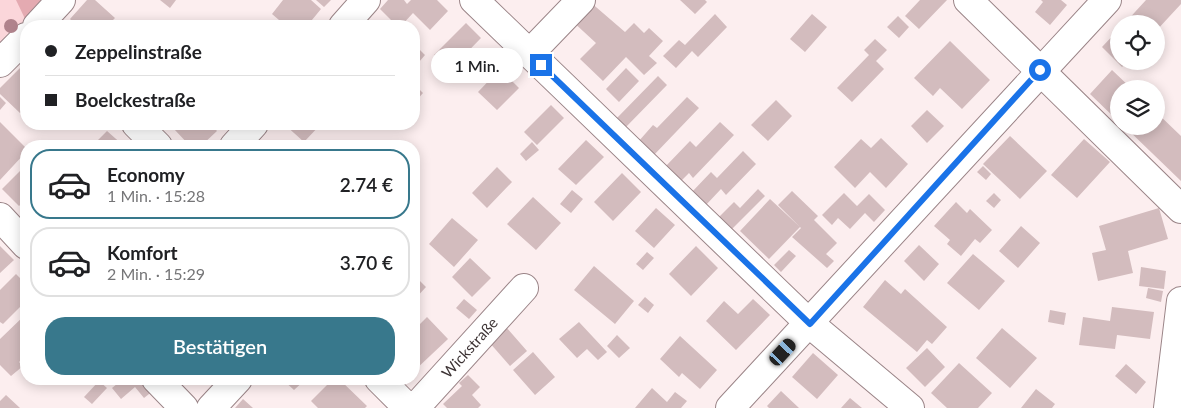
<!DOCTYPE html>
<html lang="de">
<meta charset="utf-8">
<style>
:root{--surface:#fff;--page:#f2f2f2;--text:#202124;--muted:#757577;--line:#e0e0e0;--accent:#38788c}
body{margin:0;font-family:Lato,sans-serif;background:var(--page);color:var(--text);height:100vh;display:flex;flex-direction:column;font-size:19px;white-space:nowrap}
*{box-sizing:border-box;margin:0}
p{font-size:16px;color:var(--muted)}
.icon{flex:none;width:28px;height:28px;fill:none;stroke:currentColor;stroke-width:2;stroke-linecap:round;stroke-linejoin:round}
.map{position:relative;flex:1;overflow:hidden}
.details{position:absolute;left:20px;top:140px;width:400px;height:245px;display:flex;flex-direction:column;background:var(--surface);border-radius:20px;box-shadow:0 2px 12px #0003}
.details>*{flex:none}
.hud{position:absolute;left:20px;top:20px;width:400px;height:110px;border-radius:20px;box-shadow:0 2px 12px #0003;display:grid;align-content:center;height:110px;padding:0 25px;background:var(--surface)}
.controls{position:absolute;left:1110px;top:15px;display:grid;gap:10px}
.controls a{display:grid;place-items:center;width:55px;height:55px;border-radius:50%;background:var(--surface);box-shadow:0 2px 12px #0003;font-size:25px}
.end{position:absolute;width:22px;height:22px;margin:-11px;border:6px solid #1a73e8;background:#fff;box-shadow:0 0 0 2px #fff}
.from{border-radius:50%}
.bubble{position:absolute;height:35px;border-radius:18px;background:var(--surface);box-shadow:0 2px 12px #0003;font-size:16px;font-weight:600;line-height:35px;text-align:center}
.car{position:absolute;width:15px;height:30px;margin:-15px -8px;border-radius:6px;box-shadow:0 0 4px 1px #0007;background:linear-gradient(#222 24%,#8ab4d8 0 40%,#222 0 76%,#8ab4d8 0 86%,#222 0)}
.hud b{display:flex;align-items:center;gap:18px;height:48px;font-size:19px}
.hud b+b{border-top:1px solid var(--line)}
.hud i{width:12px;height:12px;background:var(--text)}
ul{padding:9px 0 0;list-style:none}
li{display:flex;align-items:center;gap:15px;height:70px;margin:0 10px 8px;padding:0 15px;border:2px solid var(--line);border-radius:20px}
li div{flex:1}
li b{display:block;font-size:19px}
li em{font-style:normal;font-weight:600}
li.on{border-color:var(--accent)}
li>.icon{width:45px;height:45px;stroke-width:1.5}
.primary-button{display:flex;gap:10px;margin-top:auto;padding:10px 25px}
.primary-button a{flex:1;height:58px;border-radius:20px;background:var(--accent);color:#fff;font-size:20px;font-weight:600;line-height:58px;text-align:center}
.map>svg:first-child{display:block}
.green{fill:#fbd6da}
.forest{fill:#e4aab1}
.building{fill:#d3bcbe}
.lines{fill:none;stroke-linecap:round;stroke-linejoin:round}
.minor-casing{stroke:#9a8487;stroke-width:30}
.minor{stroke:#fff;stroke-width:28}
.tree{fill:#b0838c}
.route{stroke:#1a73e8;stroke-width:6}
.labels{text-anchor:middle;stroke-width:4;stroke-linejoin:round;paint-order:stroke}
.street-label{font-size:15px;fill:#3d3435;stroke:#fff}
</style>
<div class="map">
<svg width="1181" height="408" viewBox="0 0 1181 408">
<rect width="100%" height="100%" fill="#fceeef"/>
<!-- green -->
<path class="green" d="M0 0H47L0 49Z"/>
<!-- forest -->
<path class="forest" d="M16 0H47L27 23Z"/>
<!-- building -->
<path class="building" d="M87 0H95L115 18 107 26H77L70 19Z
M160 0H176L170 8Z
M283 0H311L321 9 307 26H286L272 14Z
M316 0H331L324 7Z
M388 0H404L407 4 411 0H437L448 11 430 30 413 13 401 26H397L380 9Z
M680 0H705L707 2 695 14Z
M920 0H947L919 29 905 16Z
M1041 0H1061L1067 5 1050 25 1035 12 1043 2Z
M1146 0H1181V4L1156 31V24H1124Z
M589 1 625 32 634 23 644 33 649 28 663 41 649 56 657 63 644 75 626 57 603 81 580 59 596 43 571 20Z
M715 14 727 27 698 57 692 51 676 68 663 56 679 40 685 45Z
M812 14 827 27 805 52 790 39Z
M898 16 909 27 899 38 887 27Z
M466 23 481 38 450 70 434 55Z
M1119 29V61H1128L1122 67 1102 47Z
M875 39 887 50 876 61 884 69 852 102 837 88 869 55 864 50Z
M950 41 990 80 962 109 940 88 933 96 914 78Z
M415 45 425 55 419 62 414 58Z
M26 62V107L20 113 0 94V88Z
M626 68 639 81 619 102 606 89Z
M500 69 519 88 497 110 478 92Z
M1112 70 1132 89H1119V122L1090 94Z
M658 76 667 85 625 128 616 119Z
M414 84 423 93 414 103Z
M0 97 6 103 0 110Z
M687 97 699 108 653 156 638 142 653 125 657 128Z
M776 100 792 116 768 141 751 125Z
M551 105 564 118 537 145 524 132Z
M927 110 944 126 927 143 911 126Z
M1156 112 1181 136V181L1124 126H1156Z
M0 122 26 148V152L0 180Z
M720 122 734 135 693 178 689 173 680 182 665 167 690 141 696 147Z
M179 124H211L217 131 201 146H190L174 129Z
M284 124H321L304 142Z
M107 131 124 146H92Z
M1010 136 1047 171 1020 199 983 164Z
M881 138 908 164 886 188 870 172 855 188 834 167 861 139 871 148Z
M1084 139 1110 162 1077 198 1051 175Z
M586 140 604 157 576 185 558 169Z
M532 142 539 150 526 161 520 154Z
M743 151 756 164 726 195 721 189 705 206 691 193 711 172 717 178Z
M983 166 991 174 986 180 977 172Z
M24 167 26 170V199L19 206 2 189Z
M497 167 512 182 487 208 472 193Z
M622 173 641 192 613 221 594 202Z
M758 189 765 196 731 230 718 218 734 202 740 208Z
M572 190 583 199 571 213 560 204Z
M792 191 818 216 814 220 837 243 826 254 834 261 827 268 792 237 801 228 803 230 778 205Z
M844 193 857 206 869 194 885 210 874 222 865 213 850 229 838 218 832 225 822 215Z
M994 193 1001 200 994 208 986 201Z
M533 197 561 223 536 250 507 224Z
M770 199 800 227 769 259 740 231Z
M956 202 967 213 970 209 992 230 980 243 975 239 961 256 947 244 950 240 934 226Z
M656 208 675 225 654 248 635 231Z
M1159 208 1168 239 1128 251 1133 273 1098 281 1092 253 1106 250 1099 226Z
M452 218 478 240 454 267 429 244Z
M1021 226 1040 243 1018 268 999 251Z
M919 245 939 264 924 281 904 261Z
M0 246 14 260 0 273Z
M696 246 718 268 691 296 669 274Z
M789 250 796 256 781 272 774 265Z
M647 252 654 258 643 270 636 264Z
M973 254 1005 281 979 310 947 283Z
M470 258 491 278 472 297 452 277Z
M594 266 634 301 615 324 574 290Z
M1141 267 1166 271 1164 289 1139 286Z
M16 274 26 284V301L3 324 0 322V290Z
M414 275 426 287 414 300Z
M885 280 901 294 905 289 947 327 932 344 927 340 917 352 863 307Z
M1148 288 1163 291 1161 302 1146 298Z
M645 297 654 305 648 313 638 305Z
M464 299 477 310 469 319 456 308Z
M753 299 770 315 736 350 706 321 724 301 738 314Z
M1112 307 1154 312 1150 339 1117 335 1115 349 1079 345 1083 317 1110 321Z
M1050 310 1066 313 1064 325 1048 322Z
M26 314V355L19 362 23 366 11 376 0 365V339Z
M427 317 448 339 414 371V330Z
M579 322 607 352 598 360 587 349 577 358 559 339Z
M506 327 527 351 510 366 489 342Z
M1002 328 1037 358 1010 388 976 358Z
M617 335 630 348 619 358 607 346Z
M680 336 717 370 700 389 682 373 679 377 660 359Z
M927 348 945 367 925 387 906 368Z
M533 352 555 377 535 395 513 370Z
M813 353 838 375 817 399 792 377Z
M959 363 992 393 978 408H947L931 393Z
M1126 364 1146 382 1136 394 1115 376Z
M468 375 480 387 472 395 481 405 478 408H447L443 404 462 386 459 383Z
M123 379H144L154 390 144 398 135 387 121 399 112 388Z
M282 379H306L294 390Z
M333 379H339L367 406 365 408H318L311 401Z
M99 381 107 388 92 404 84 397Z
M652 388 667 402 675 392 687 401 681 408H635Z
M1036 389 1055 404 1052 408H1021Z
M781 391 799 408H769L767 406Z
M6 395 20 408H0V401Z
M850 398 862 408H841Z
M243 399 253 408H235Z"/>
<g class="lines">
<!-- minor casing -->
<g class="minor-casing">
<path id="minor" d="M474 0 810 324 910 408
M968 0 1181 209
M37 26 61 0
M343 26 366 0
M529 54 581 0
M0 63 26 37
M136 124 158 146
M234 146 254 124
M0 217 26 245
M156 379 184 408
M379 379 408 408
M211 408 238 379
M415 408 524 288
M730 408 1107 0
M1168 408 1181 301"/>
</g>
<!-- minor -->
<use href="#minor" class="minor"/>
</g>
<!-- trees -->
<circle class="tree" cx="11" cy="26" r="7"/>
<g class="lines">
<!-- route -->
<path class="route" d="M541 65 810 324 1040 70"/>
</g>
<g class="labels">
<!-- street labels -->
<g class="street-label">
<text transform="translate(470 348) rotate(-48)" y="5">Wickstraße</text>
</g>
</g>
</svg>
<div class="controls">
<a><svg class="icon" aria-label="locate" viewBox="0 0 24 24"><circle cx="12" cy="12" r="6"/><path d="M12 2v4M12 18v4M2 12h4M18 12h4"/></svg></a>
<a><svg class="icon" aria-label="layers" viewBox="0 0 24 24"><path d="M12 4l9 5-9 5-9-5zM3 14l9 5 9-5"/></svg></a>
</div>
<i class="end from" style="left:1040px;top:70px"></i>
<i class="end" style="left:541px;top:65px"></i>
<div class="bubble" style="left:431px;top:48px;width:92px">1 Min.</div>
<i class="car" style="left:783px;top:352px;rotate:43deg"></i>
<div class="hud">
<b><i class="from"></i>Zeppelinstraße</b>
<b><i></i>Boelckestraße</b>
</div>
<section class="details">
<ul>
<li class="on"><svg class="icon" aria-label="car" viewBox="0 0 24 24"><path d="M5 17H2v-5l4-1 3-4h7l3 4 3 1v5h-3M9 17h6M6 11h13"/><circle cx="7" cy="17" r="2"/><circle cx="17" cy="17" r="2"/></svg><div><b>Economy</b><p>1 Min. · 15:28</p></div><em>2.74 €</em></li>
<li><svg class="icon" aria-label="car" viewBox="0 0 24 24"><path d="M5 17H2v-5l4-1 3-4h7l3 4 3 1v5h-3M9 17h6M6 11h13"/><circle cx="7" cy="17" r="2"/><circle cx="17" cy="17" r="2"/></svg><div><b>Komfort</b><p>2 Min. · 15:29</p></div><em>3.70 €</em></li>
</ul>
<div class="primary-button"><a>Bestätigen</a></div>
</section>
</div>
